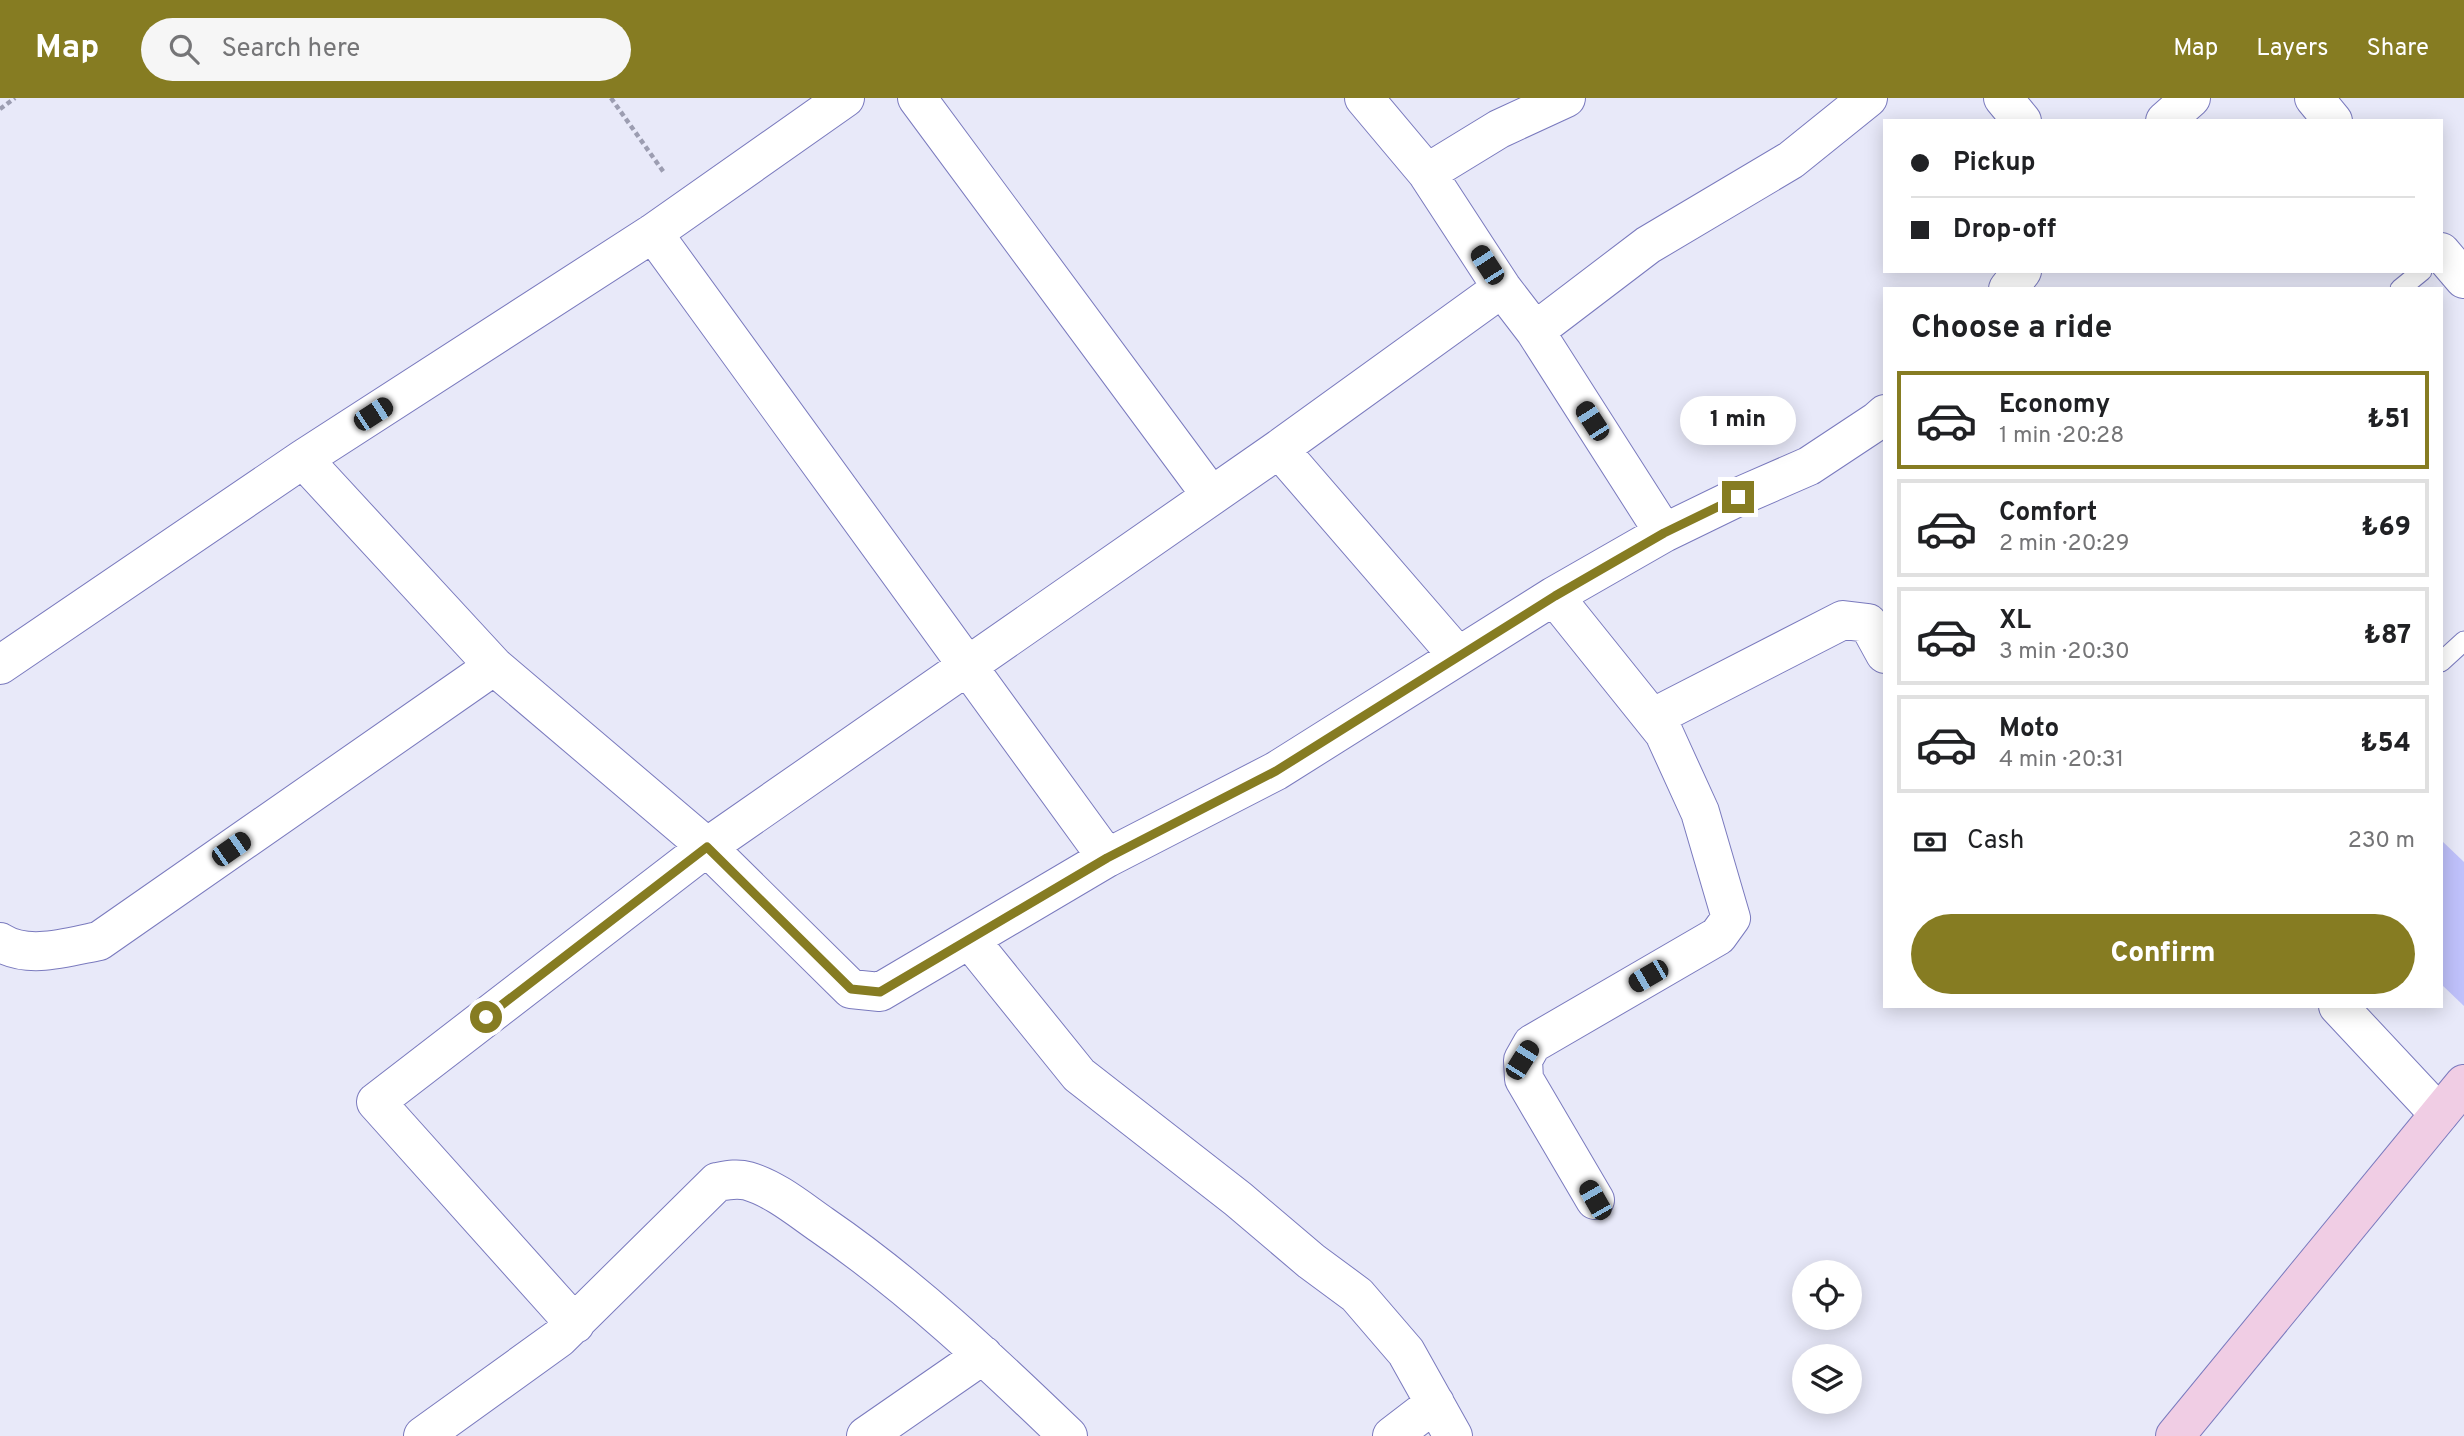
<!DOCTYPE html>
<meta charset="utf-8">
<style>
:root{--surface:#fff;--page:#f6f6f6;--text:#202124;--muted:#757577;--line:#e0e0e0;--accent:#867c22}
body{margin:0;font-family:Overpass,sans-serif;background:var(--page);color:var(--text);height:100vh;display:flex;flex-direction:column;font-size:26px;white-space:nowrap}
*{box-sizing:border-box;margin:0}
p{font-size:23px;color:var(--muted)}
.icon{flex:none;width:38px;height:38px;fill:none;stroke:currentColor;stroke-width:2;stroke-linecap:round;stroke-linejoin:round}
.map{position:relative;flex:1;overflow:hidden}
.panel{position:absolute;left:1883px;top:189px;width:560px;height:721px;display:flex;flex-direction:column;background:var(--surface);border-radius:0px;box-shadow:0 4px 18px #0003}
.panel>*{flex:none}
.banner{position:absolute;left:1883px;top:21px;width:560px;height:154px;border-radius:0px;box-shadow:0 4px 18px #0003;display:grid;align-content:center;height:154px;padding:0 28px;background:var(--surface)}
.fabs{position:absolute;left:1792px;top:1162px;display:grid;gap:14px}
.fabs a{display:grid;place-items:center;width:70px;height:70px;border-radius:50%;background:var(--surface);box-shadow:0 4px 18px #0003;font-size:35px}
.end{position:absolute;width:32px;height:32px;margin:-16px;border:9px solid #867c22;background:#fff;box-shadow:0 0 0 4px #fff}
.from{border-radius:50%}
.bubble{position:absolute;height:49px;border-radius:24px;background:var(--surface);box-shadow:0 4px 18px #0003;font-size:23px;font-weight:800;line-height:49px;text-align:center}
.car{position:absolute;width:21px;height:42px;margin:-21px -10px;border-radius:9px;box-shadow:0 0 5px 2px #0007;background:linear-gradient(#222 24%,#8ab4d8 0 40%,#222 0 76%,#8ab4d8 0 86%,#222 0)}
.banner b{display:flex;align-items:center;gap:24px;height:66px;font-size:26px}
.banner b+b{border-top:2px solid var(--line)}
.banner i{width:18px;height:18px;background:var(--text)}
ul{padding:0;list-style:none}
li{display:flex;align-items:center;gap:21px;height:98px;margin:0 14px 10px;padding:0 14px;border:4px solid var(--line);border-radius:0px}
li div{flex:1}
li b{display:block;font-size:26px}
li em{font-style:normal;font-weight:800}
li.selected{border-color:var(--accent)}
li>.icon{width:63px;height:63px;stroke-width:1.5}
h2{padding:0 28px;font-size:32px;line-height:84px}
.pay{display:flex;align-items:center;gap:18px;height:77px;padding:0 28px;font-size:26px}
.pay p{margin-inline-start:auto}
.cta{display:flex;gap:14px;margin-top:auto;padding:14px 28px}
.cta a{flex:1;height:80px;border-radius:42px;background:var(--accent);color:#fff;font-size:28px;font-weight:800;line-height:80px;text-align:center}
header{display:flex;align-items:center;gap:42px;box-sizing:border-box;height:98px;padding:0 35px;background:var(--accent);color:#fff}
header strong{font-size:33px}
nav{display:flex;gap:38px;margin-inline-start:auto;font-size:24px}
.search{width:490px;height:63px;background:var(--page);display:flex;align-items:center;gap:18px;box-sizing:border-box;padding:0 24px;border-radius:38px;color:var(--muted);font-size:26px}
.map>svg:first-child{display:block}
.building{fill:#bfc1fb}
.lines{fill:none;stroke-linecap:round;stroke-linejoin:round}
.lane-casing{stroke:#7a7abe;stroke-width:21}
.street-casing{stroke:#7a7abe;stroke-width:40}
.secondary-casing{stroke:#7a7abe;stroke-width:40}
.path{stroke:#9c9db1;stroke-width:4.5;stroke-dasharray:5 3.5;stroke-linecap:butt}
.lane{stroke:#fff;stroke-width:19}
.street{stroke:#fff;stroke-width:38}
.secondary{stroke:#f0cde4;stroke-width:38}
.route{stroke:#867c22;stroke-width:9}
</style>
<header>
<strong>Map</strong>
<div class="search"><svg class="icon" aria-label="search" viewBox="0 0 24 24"><circle cx="10" cy="10" r="6"/><path d="M15 15l6 6"/></svg>Search here</div>
<nav><a>Map</a><a>Layers</a><a>Share</a></nav>
</header>
<div class="map">
<svg width="2464" height="1338" viewBox="0 0 2464 1338">
<rect width="100%" height="100%" fill="#e8e9f9"/>
<!-- building -->
<path class="building" d="M2441 742 2464 764V908L2441 886Z"/>
<g class="lines">
<!-- lane casing -->
<g class="lane-casing">
<path id="lane" d="M2400 191 2422 173
M2441 564 2464 543"/>
</g>
<!-- street casing -->
<g class="street-casing">
<path id="street" d="M845 0 653 135 303 361 494 568 707 749 851 891 880 894 1107 760 1276 673 1554 498 1664 435 1738 399 1809 368 1877 323 1885 316
M917 0 1210 396
M1364 0 1427 75 1502 190 1535 233 1664 435
M2003 0 2022 23
M2314 0 2333 23
M2165 23 2191 0
M1427 75 1499 31 1566 0
M653 135 1107 760
M2441 154 2464 181
M2008 191 2022 173
M1535 233 1648 147 1791 62 1868 0
M1279 351 1458 558
M1554 498 1664 635 1700 714 1731 820 1718 838 1532 946 1523 962 1524 981 1595 1102
M0 567 303 361
M1652 620 1843 522 1868 525 1885 556
M970 842 1079 977 1238 1101 1311 1163 1357 1197 1406 1254 1453 1338
M0 844C28 862 68 849 99 843L494 568
M2338 908 2439 1016
M575 1226 376 1004 707 749 1279 351 1502 190
M423 1338 559 1240 717 1084C728 1082 737 1080 748 1083 775 1091 799 1111 822 1127 911 1188 990 1263 1068 1338
M866 1338 983 1257
M1392 1338 1435 1305"/>
</g>
<!-- secondary casing -->
<g class="secondary-casing">
<path id="secondary" d="M2175 1338 2464 986"/>
</g>
<!-- path -->
<path class="path" d="M611 0 665 76
M0 11 15 0"/>
<!-- lane -->
<use href="#lane" class="lane"/>
<!-- street -->
<use href="#street" class="street"/>
<!-- secondary -->
<use href="#secondary" class="secondary"/>
</g>
<g class="lines">
<!-- route -->
<path class="route" d="M486 919 707 749 851 891 880 894 1107 760 1276 673 1555 498 1664 435 1738 399"/>
</g>
</svg>
<div class="fabs">
<a><svg class="icon" aria-label="locate" viewBox="0 0 24 24"><circle cx="12" cy="12" r="6"/><path d="M12 2v4M12 18v4M2 12h4M18 12h4"/></svg></a>
<a><svg class="icon" aria-label="layers" viewBox="0 0 24 24"><path d="M12 4l9 5-9 5-9-5zM3 14l9 5 9-5"/></svg></a>
</div>
<i class="end from" style="left:486px;top:919px"></i>
<i class="end" style="left:1738px;top:399px"></i>
<div class="bubble" style="left:1680px;top:298px;width:116px">1 min</div>
<i class="car" style="left:1487px;top:167px;rotate:327deg"></i>
<i class="car" style="left:373px;top:316px;rotate:57deg"></i>
<i class="car" style="left:1592px;top:323px;rotate:327deg"></i>
<i class="car" style="left:231px;top:751px;rotate:55deg"></i>
<i class="car" style="left:1648px;top:878px;rotate:240deg"></i>
<i class="car" style="left:1522px;top:962px;rotate:32deg"></i>
<i class="car" style="left:1595px;top:1102px;rotate:330deg"></i>
<div class="banner">
<b><i class="from"></i>Pickup</b>
<b><i></i>Drop-off</b>
</div>
<section class="panel">
<h2>Choose a ride</h2>
<ul>
<li class="selected"><svg class="icon" aria-label="car" viewBox="0 0 24 24"><path d="M5 17H2v-5l4-1 3-4h7l3 4 3 1v5h-3M9 17h6M6 11h13"/><circle cx="7" cy="17" r="2"/><circle cx="17" cy="17" r="2"/></svg><div><b>Economy</b><p>1 min · 20:28</p></div><em>₺51</em></li>
<li><svg class="icon" aria-label="car" viewBox="0 0 24 24"><path d="M5 17H2v-5l4-1 3-4h7l3 4 3 1v5h-3M9 17h6M6 11h13"/><circle cx="7" cy="17" r="2"/><circle cx="17" cy="17" r="2"/></svg><div><b>Comfort</b><p>2 min · 20:29</p></div><em>₺69</em></li>
<li><svg class="icon" aria-label="car" viewBox="0 0 24 24"><path d="M5 17H2v-5l4-1 3-4h7l3 4 3 1v5h-3M9 17h6M6 11h13"/><circle cx="7" cy="17" r="2"/><circle cx="17" cy="17" r="2"/></svg><div><b>XL</b><p>3 min · 20:30</p></div><em>₺87</em></li>
<li><svg class="icon" aria-label="car" viewBox="0 0 24 24"><path d="M5 17H2v-5l4-1 3-4h7l3 4 3 1v5h-3M9 17h6M6 11h13"/><circle cx="7" cy="17" r="2"/><circle cx="17" cy="17" r="2"/></svg><div><b>Moto</b><p>4 min · 20:31</p></div><em>₺54</em></li>
</ul>
<div class="pay"><svg class="icon" aria-label="cash" viewBox="0 0 24 24"><path d="M3 7h18v10H3z"/><circle cx="12" cy="12" r="2"/></svg>Cash<p>230 m</p></div>
<div class="cta"><a>Confirm</a></div>
</section>
</div>
